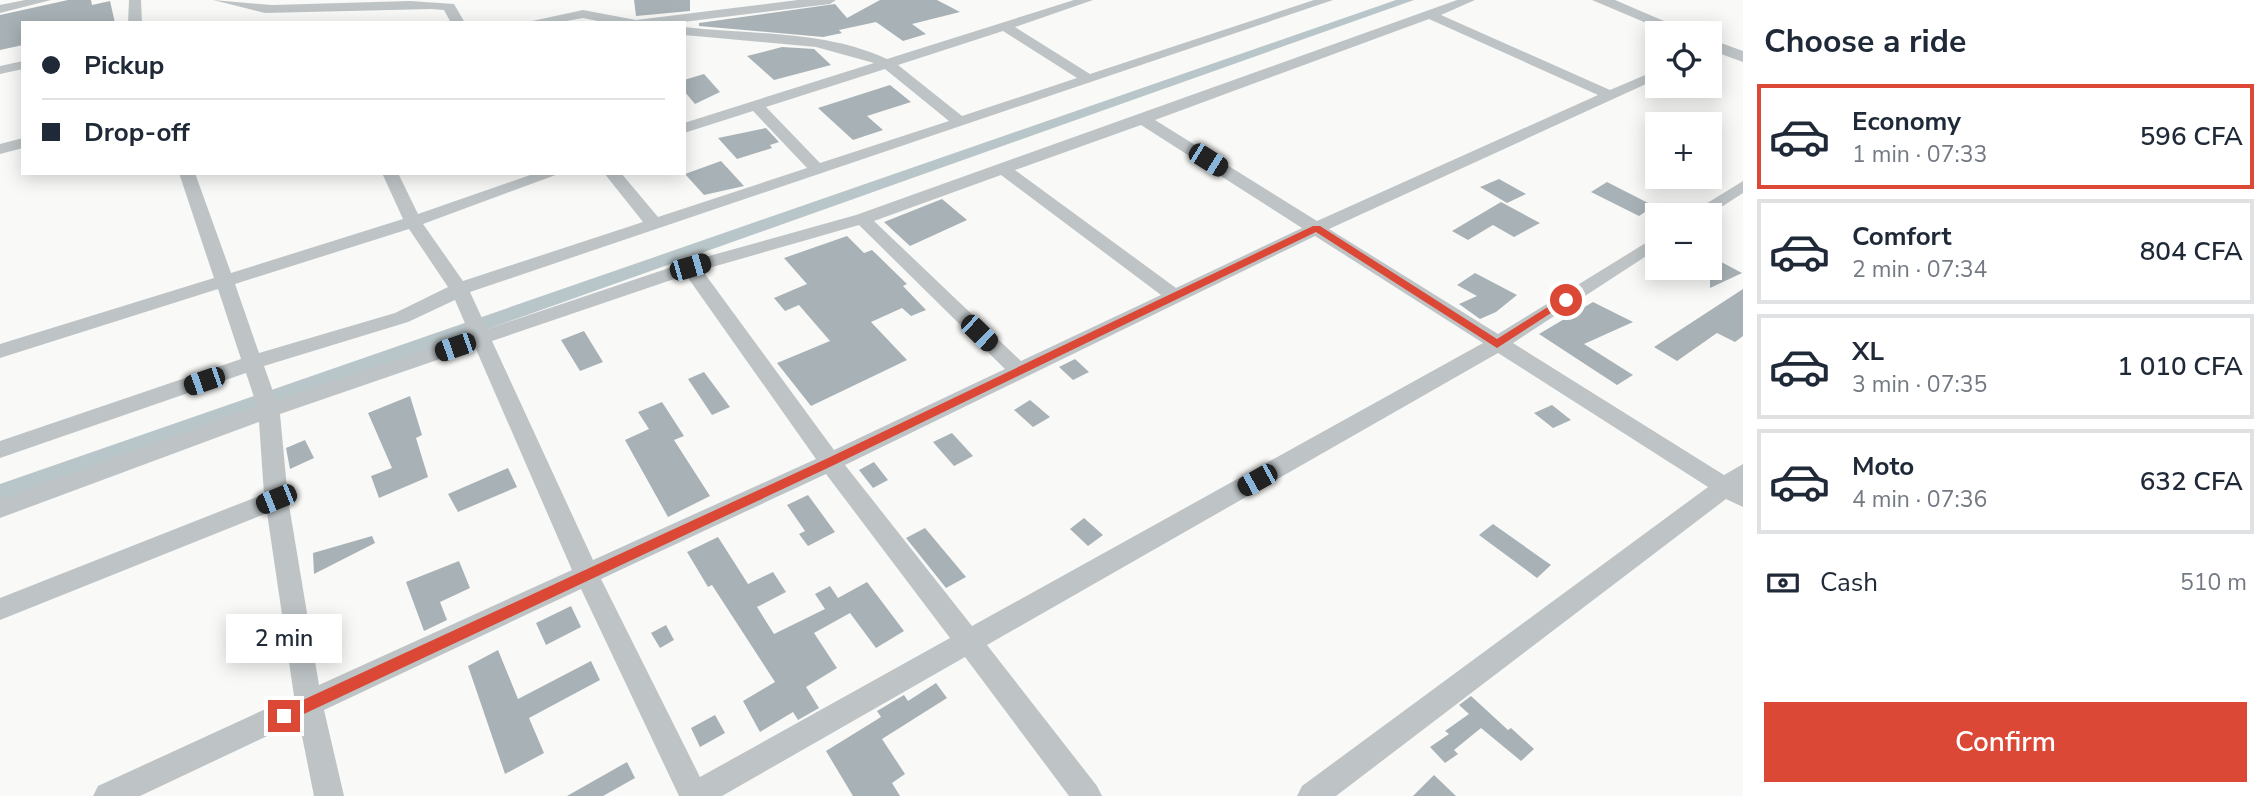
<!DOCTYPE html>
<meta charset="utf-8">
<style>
:root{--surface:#fff;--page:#f6f6f7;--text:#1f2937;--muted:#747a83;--line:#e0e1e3;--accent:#db4835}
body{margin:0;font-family:"Nunito Sans",sans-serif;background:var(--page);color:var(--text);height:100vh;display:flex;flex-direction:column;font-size:26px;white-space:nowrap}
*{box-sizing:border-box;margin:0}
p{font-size:23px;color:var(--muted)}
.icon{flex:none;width:38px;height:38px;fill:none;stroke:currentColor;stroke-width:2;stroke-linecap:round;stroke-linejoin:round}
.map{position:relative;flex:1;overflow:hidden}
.details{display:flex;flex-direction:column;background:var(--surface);width:525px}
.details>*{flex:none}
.hud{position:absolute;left:21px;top:21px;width:665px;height:154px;border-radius:0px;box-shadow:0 4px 18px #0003;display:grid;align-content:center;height:154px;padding:0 21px;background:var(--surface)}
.tools{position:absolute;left:1645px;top:21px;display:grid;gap:14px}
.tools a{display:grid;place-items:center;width:77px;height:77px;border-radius:0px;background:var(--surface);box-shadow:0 4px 18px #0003;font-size:35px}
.end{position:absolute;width:32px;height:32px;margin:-16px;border:9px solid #db4835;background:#fff;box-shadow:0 0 0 4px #fff}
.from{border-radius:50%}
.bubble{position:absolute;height:49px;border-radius:0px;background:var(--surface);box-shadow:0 4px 18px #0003;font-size:23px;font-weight:600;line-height:49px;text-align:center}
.car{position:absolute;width:21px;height:42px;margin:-21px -10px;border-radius:9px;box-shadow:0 0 5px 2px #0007;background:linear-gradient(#222 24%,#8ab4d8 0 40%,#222 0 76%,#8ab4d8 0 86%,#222 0)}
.hud b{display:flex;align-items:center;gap:24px;height:66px;font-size:26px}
.hud b+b{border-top:2px solid var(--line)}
.hud i{width:18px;height:18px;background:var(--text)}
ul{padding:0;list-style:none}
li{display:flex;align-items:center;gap:21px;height:105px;margin:0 14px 10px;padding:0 7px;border:4px solid var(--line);border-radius:0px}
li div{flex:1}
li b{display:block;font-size:26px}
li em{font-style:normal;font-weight:600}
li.active{border-color:var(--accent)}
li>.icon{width:63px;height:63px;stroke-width:1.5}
h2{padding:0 21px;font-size:32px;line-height:84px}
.pay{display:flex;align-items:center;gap:18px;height:77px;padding:0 21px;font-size:26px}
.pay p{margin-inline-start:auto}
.button{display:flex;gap:14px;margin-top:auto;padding:14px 21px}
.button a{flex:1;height:80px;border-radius:0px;background:var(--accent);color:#fff;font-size:28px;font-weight:600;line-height:80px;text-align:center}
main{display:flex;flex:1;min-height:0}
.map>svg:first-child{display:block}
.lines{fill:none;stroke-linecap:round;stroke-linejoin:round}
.canal{fill:#b9c6c9;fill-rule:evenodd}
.building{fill:#a8b2b6}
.minor{fill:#bec4c6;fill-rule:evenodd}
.tertiary{fill:#bec4c6;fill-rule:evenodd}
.route{fill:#db4835}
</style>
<main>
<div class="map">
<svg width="1743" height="796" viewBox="0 0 1743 796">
<rect width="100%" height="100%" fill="#f9f9f7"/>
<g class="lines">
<!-- canal -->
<path class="canal" d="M1396 0H1414L0 502V484Z"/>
</g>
<!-- building -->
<path class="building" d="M68 0H91L92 5 110 1 115 23H23V45L0 50V15Z
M634 0H690V11L636 16Z
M880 0H937L960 12 912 24 926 34 903 41 876 22 839 30 842 33 823 37 699 26V23L835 4 847 18Z
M782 47 814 49 831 65 774 80 747 56Z
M704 74 720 92 695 104 684 91V80Z
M890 85 911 102 867 116 883 130 853 140 818 108Z
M766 128 779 142 770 145 772 148 737 159 718 138Z
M721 161 744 186 704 195 685 174Z
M1499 179 1526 194 1507 203 1480 187Z
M1607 182 1654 206 1639 216 1591 192Z
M942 199 967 220 910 246 884 222Z
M1501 202 1540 223 1514 237 1493 225 1468 240 1452 231Z
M847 236 864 253 872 250 907 284 903 286 926 310 911 316 902 308 871 322 907 360 811 406 777 363 830 341 799 305 785 311 774 298 807 284 784 258Z
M1710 256 1742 273 1710 288Z
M1475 273 1517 295 1496 312 1480 319 1459 304 1477 296 1457 285Z
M1743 289V336L1735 342 1717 333 1677 361 1654 347Z
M1593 302 1633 322 1584 344 1633 375 1617 385 1539 334Z
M584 331 603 362 580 371 561 340Z
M1075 359 1089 372 1073 380 1059 367Z
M704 372 730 407 712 415 688 379Z
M410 396 422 435 416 438 428 477 379 498 371 476 392 468 368 413Z
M1030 400 1050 417 1033 427 1014 410Z
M662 402 684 436 674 440 710 496 668 517 625 440 649 429 638 412Z
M1552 405 1571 420 1553 428 1534 413Z
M952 433 973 456 954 466 933 442Z
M305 440 314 458 290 469 286 448Z
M874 462 888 480 873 488 859 470Z
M508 468 517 487 458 512 448 494Z
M808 495 835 532 808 546 799 534 805 531 787 505Z
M1084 518 1103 535 1088 546 1070 529Z
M1493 524 1551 565 1537 578 1479 535Z
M925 528 966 577 946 588 906 538Z
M372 536 375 543 314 574 313 553Z
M718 537 748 584 773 572 786 592 757 607 774 634 825 609 815 594 830 586 838 598 867 582 904 631 876 648 850 613 814 633 837 668 806 687 819 708 798 720 793 712 760 732 743 701 775 682 712 585 708 587 687 552Z
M459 561 470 588 440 602 447 620 424 631 406 582Z
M571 606 581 627 546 645 536 623Z
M666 625 674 640 660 648 651 633Z
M498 650 518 699 591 661 600 680 529 718 544 753 505 774 468 666Z
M936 683 947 698 882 739 905 774 892 783 900 796H853L826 751 881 717 877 711 904 695 908 701Z
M1471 696 1508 730 1511 728 1534 749 1521 761 1481 728 1454 750 1458 754 1445 763 1430 747 1449 734 1445 731 1469 714 1459 705Z
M715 715 725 733 700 747 691 728Z
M627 762 635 778 603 796H567Z
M1434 775 1456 796H1413Z"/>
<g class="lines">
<!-- minor -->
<path class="minor" d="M25 0H51L0 13V5Z
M129 0H141L142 23H128Z
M213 0 272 5 410 1 454 4 465 23H451L444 10 431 9 265 13Z
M798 0H836L830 4 675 23H608L583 18 555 23H523L583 10 636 20Z
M1074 0H1093L1015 27 1090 74 1314 0H1333L470 292 487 329 684 263 856 215 1457 0H1475L1441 15 1610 90 1657 70V79L1329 229 1498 334 1657 236V249L1513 343 1724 475 1743 464V507L1726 499 1336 796H1297L1302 786 1708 487 1498 353 987 645 1097 786 1102 796H1069L965 657 722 796H679L581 589 324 710 344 796H314L299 721 140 796H93L98 786 294 696 267 513 0 620V598L264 494 259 422 0 518V499L257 406 246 373 0 458V441L241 359 218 289 0 358V344L214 278 179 173H195L231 273 403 219 382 173H398L418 214 536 173H561L423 224 463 281 643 222 604 173H621L658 217 807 168 753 111 684 133V123L874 63 816 47 684 35V27C752 35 825 30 887 59ZM1429 19 1598 95 1317 221 1155 120ZM1003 31 1077 78 962 116 898 65ZM885 69 949 121 820 163 766 107ZM1141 125 1302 228 1176 288 1015 170ZM1001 175 1161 295 1021 361 874 221ZM859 225 1005 369 834 450 702 270ZM409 229 448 287 395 313 259 353 235 284ZM1315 236 1483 343 972 626 845 465ZM686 275 816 459 593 560 492 341ZM455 300 470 335 276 400 264 366 408 322ZM475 347 572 570 319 685 288 499 280 414ZM826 474 950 638 700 777 601 579Z
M23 61V69L0 74V66Z
M23 138V148L0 154V144Z
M1743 181V193L1709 215H1688Z"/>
<!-- tertiary -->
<path class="tertiary" d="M1592 0H1615L1692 33H1670Z
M1710 39 1743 51V62L1710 50Z"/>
</g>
<!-- route -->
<path class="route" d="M1313 226H1320L1497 339 1562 298 1571 300 1497 348 1316 232 834 465 289 721H279V711L826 459Z"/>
</svg>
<div class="tools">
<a><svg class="icon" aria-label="locate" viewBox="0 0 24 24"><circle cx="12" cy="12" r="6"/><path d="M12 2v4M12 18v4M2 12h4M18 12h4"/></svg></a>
<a>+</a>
<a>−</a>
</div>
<i class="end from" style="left:1566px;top:300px"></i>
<i class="end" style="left:284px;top:716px"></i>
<div class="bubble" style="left:226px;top:614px;width:116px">2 min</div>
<i class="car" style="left:1208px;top:160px;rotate:122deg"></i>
<i class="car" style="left:690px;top:267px;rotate:74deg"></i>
<i class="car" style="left:979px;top:333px;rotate:134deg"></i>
<i class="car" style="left:455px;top:347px;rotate:251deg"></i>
<i class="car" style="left:204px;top:381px;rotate:251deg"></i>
<i class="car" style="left:1257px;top:480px;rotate:241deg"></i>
<i class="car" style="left:276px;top:499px;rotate:248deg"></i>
<div class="hud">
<b><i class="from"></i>Pickup</b>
<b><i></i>Drop-off</b>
</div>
</div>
<section class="details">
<h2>Choose a ride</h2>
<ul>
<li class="active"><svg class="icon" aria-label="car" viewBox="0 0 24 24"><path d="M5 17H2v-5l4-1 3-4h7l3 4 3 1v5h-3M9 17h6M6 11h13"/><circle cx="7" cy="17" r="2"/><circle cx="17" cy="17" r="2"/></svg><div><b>Economy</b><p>1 min · 07:33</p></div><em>596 CFA</em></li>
<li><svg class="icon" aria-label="car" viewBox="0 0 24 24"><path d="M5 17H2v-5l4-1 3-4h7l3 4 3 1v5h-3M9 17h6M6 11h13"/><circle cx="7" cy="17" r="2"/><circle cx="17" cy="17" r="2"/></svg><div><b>Comfort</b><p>2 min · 07:34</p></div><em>804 CFA</em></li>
<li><svg class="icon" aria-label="car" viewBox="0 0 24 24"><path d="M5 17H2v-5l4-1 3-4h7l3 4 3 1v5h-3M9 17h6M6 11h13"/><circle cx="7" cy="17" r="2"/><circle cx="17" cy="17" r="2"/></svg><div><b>XL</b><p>3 min · 07:35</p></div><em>1 010 CFA</em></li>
<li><svg class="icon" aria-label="car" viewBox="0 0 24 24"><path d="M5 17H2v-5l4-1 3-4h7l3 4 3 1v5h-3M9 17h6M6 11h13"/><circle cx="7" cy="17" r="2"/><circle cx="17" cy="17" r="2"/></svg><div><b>Moto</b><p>4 min · 07:36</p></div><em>632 CFA</em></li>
</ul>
<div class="pay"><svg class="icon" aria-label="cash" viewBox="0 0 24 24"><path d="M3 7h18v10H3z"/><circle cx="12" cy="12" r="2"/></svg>Cash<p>510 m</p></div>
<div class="button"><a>Confirm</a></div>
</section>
</main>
